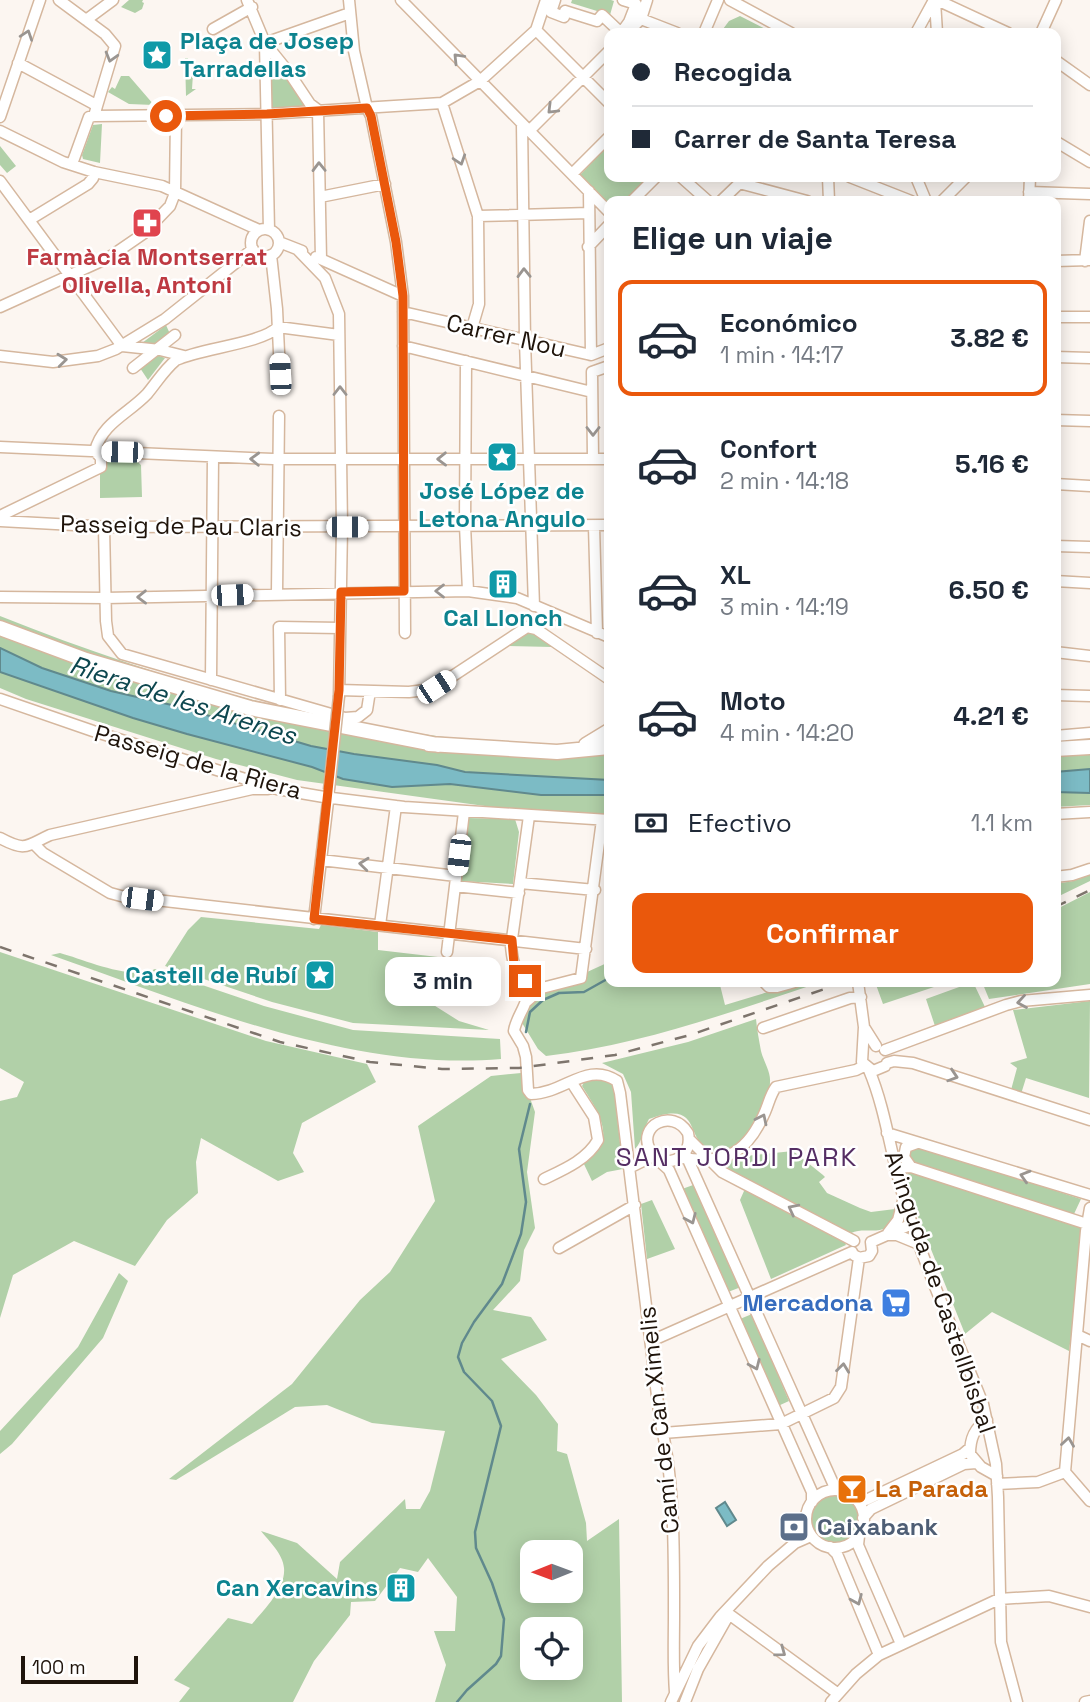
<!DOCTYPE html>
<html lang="es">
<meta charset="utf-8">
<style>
:root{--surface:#fff;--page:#f2f2f3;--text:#1f2937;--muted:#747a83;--line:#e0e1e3;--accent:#ea580c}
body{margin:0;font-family:"Space Grotesk",sans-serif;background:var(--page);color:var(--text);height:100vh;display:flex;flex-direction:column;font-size:26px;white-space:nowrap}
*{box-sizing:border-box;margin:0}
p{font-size:23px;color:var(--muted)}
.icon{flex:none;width:38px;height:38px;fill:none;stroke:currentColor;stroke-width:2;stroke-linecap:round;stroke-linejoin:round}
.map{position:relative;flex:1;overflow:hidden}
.sheet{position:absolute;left:604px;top:196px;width:457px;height:791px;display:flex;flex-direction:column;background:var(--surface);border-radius:14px;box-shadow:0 4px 18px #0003}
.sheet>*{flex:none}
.guide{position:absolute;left:604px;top:28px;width:457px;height:154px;border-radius:14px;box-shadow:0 4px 18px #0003;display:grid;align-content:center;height:154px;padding:0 28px;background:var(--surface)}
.needle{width:46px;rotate:269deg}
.tools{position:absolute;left:520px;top:1540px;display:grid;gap:14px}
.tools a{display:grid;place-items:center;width:63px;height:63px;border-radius:14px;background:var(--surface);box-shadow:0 4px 18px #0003;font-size:35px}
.scale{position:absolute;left:21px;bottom:18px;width:117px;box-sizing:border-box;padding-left:7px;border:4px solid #1f140b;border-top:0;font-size:19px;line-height:24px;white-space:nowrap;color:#1f140b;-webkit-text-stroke:5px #fff;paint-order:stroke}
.end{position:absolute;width:32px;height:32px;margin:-16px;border:9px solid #ea580c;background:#fff;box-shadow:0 0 0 4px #fff}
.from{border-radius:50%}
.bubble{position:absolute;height:49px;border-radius:14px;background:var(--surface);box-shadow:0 4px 18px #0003;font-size:23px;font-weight:600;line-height:49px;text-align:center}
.car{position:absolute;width:21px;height:42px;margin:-21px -10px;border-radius:9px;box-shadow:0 0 5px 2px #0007;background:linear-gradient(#fff 24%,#345 0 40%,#fff 0 76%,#345 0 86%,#fff 0)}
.guide b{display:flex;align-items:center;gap:24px;height:66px;font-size:26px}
.guide b+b{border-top:2px solid var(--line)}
.guide i{width:18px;height:18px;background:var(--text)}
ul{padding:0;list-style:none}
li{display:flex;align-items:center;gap:21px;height:116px;margin:0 14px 10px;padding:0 14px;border:4px solid transparent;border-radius:14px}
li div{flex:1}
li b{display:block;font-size:26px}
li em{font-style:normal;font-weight:600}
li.on{border-color:var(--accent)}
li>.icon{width:63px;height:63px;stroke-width:1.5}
h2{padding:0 28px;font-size:32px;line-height:84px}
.pay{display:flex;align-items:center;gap:18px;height:77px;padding:0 28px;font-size:26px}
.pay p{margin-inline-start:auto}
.cta{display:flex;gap:14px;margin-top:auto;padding:14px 28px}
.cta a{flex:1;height:80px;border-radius:14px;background:var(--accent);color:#fff;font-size:28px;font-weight:600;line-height:80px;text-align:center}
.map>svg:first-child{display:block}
.green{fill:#b1d0a8;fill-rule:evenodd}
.water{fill:#7cbbc5;stroke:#60898d;stroke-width:2}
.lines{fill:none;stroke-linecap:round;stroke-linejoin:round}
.stream{stroke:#60898d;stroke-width:2.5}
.minor-casing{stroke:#d5b79e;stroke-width:13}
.major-casing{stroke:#d5b79e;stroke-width:17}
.minor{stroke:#fff;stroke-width:10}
.major{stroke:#fff;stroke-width:14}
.rail{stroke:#7e756d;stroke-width:2.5;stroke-dasharray:12 12;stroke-linecap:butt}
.minor-bridge-casing{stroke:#d5b79e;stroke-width:13;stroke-linecap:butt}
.minor-bridge{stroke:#fff;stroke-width:10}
.oneway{stroke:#9a9591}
.route{stroke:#ea580c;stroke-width:9}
.labels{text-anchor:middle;stroke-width:5;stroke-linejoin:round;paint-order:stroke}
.culture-label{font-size:24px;font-weight:bold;fill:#0d838f;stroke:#fff}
.health-label{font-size:24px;font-weight:bold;fill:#be3a42;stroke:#fff}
.street-label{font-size:24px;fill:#1f140b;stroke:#fff}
.shop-label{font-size:24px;font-weight:bold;fill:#366cbe;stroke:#fff;text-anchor:end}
.food-label{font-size:24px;font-weight:bold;fill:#c56008;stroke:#fff;text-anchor:start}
.service-label{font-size:24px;font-weight:bold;fill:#4e5e75;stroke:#fff;text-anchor:start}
.water-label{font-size:26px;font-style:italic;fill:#0d474f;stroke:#fff}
.neighbourhood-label{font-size:26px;letter-spacing:2px;fill:#552e64;stroke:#fff}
</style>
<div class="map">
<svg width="1090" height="1702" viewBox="0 0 1090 1702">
<rect width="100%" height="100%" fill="#fcf6f1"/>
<!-- green -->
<path class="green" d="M129 0H143L142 2 144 3 142 9 135 13 121 7Z
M572 0H611L614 1 610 15 571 3Z
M740 16 773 33H774H720L729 21Z
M185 58H188L190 74H193L192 89H196L186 96Z
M276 64 304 103V107L273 109 269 104V69Z
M121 76H129L154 105 129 104 108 92 112 87 115 89Z
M102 124 100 163 83 159 82 155 93 125Z
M609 144V177H649L624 201H609V205L580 175Z
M0 146 16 166 7 173 0 165Z
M166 325 170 334 154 346 142 343Z
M157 355 165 358 148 380 140 368Z
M110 456H131L141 465 142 497 100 498V470Z
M0 616C148 675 302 721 461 739 490 742 545 750 572 744 587 741 597 734 609 725V780L465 772 437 765 354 754 311 746 176 706 111 691 42 668 0 648Z
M527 632 533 633 553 647 504 646Z
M0 672 133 718 187 734 312 767 339 778 392 787 450 784 541 795H609V815L492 807 297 780 216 759 26 699 0 688Z
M1090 738V769L1055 772V739Z
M1055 792 1090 793V805L1055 807Z
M467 818 515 819 519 832 513 884 459 881Z
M1090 875V881L1055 898V884L1073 881Z
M1090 892V984L989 999 982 982H1055V910Z
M201 917 319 929 321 925 378 932V950L438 957 437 969 395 966 390 969 387 981 405 987 459 1021 489 1030 353 1023 272 1002 165 966 188 930Z
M0 952 266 1041 367 1064 376 1082 302 1123 293 1153 304 1172 278 1181 201 1138 196 1162 198 1193 167 1220 135 1266 74 1241 13 1275 0 1318V1101L17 1097 24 1082 0 1068Z
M60 953C86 960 131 981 155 969L264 1006 353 1030 500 1039 501 1059C350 1072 191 1004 51 955Z
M609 962V982H721L720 985 725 1005 801 982H821C731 1012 641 1045 546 1056L538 1049 519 1018 541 993Z
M875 982H949L883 1004Z
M973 982 985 1007 935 1026 926 999Z
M1090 1001 1089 1098 1026 1078 1021 1094 1011 1090 1017 1068 1010 1063 1027 1058 1013 1010Z
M756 1019C757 1030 759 1040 761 1051 763 1060 771 1072 770 1082 770 1105 739 1164 710 1151 684 1139 703 1099 649 1119 644 1128 642 1142 635 1149L631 1092 623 1074 602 1063 688 1042Z
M521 1073 535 1112 527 1172 535 1228 524 1250 520 1281 493 1310 531 1317 547 1340 501 1359 536 1395 558 1424 557 1451 567 1454 586 1523 587 1541 619 1519 622 1702H435L446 1665 434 1631H455L457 1597 428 1558 418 1572 400 1568 375 1601 351 1602 350 1615 314 1661 293 1702H179L190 1688 174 1680 228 1618 252 1624C264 1610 286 1588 284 1568 283 1554 269 1541 261 1531L297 1543 337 1579 340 1562 405 1499 406 1509H420L430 1491 445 1431 372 1423 327 1405 295 1407 176 1480 169 1479 292 1384 360 1300 390 1272 435 1201 418 1126 491 1076ZM532 1552H570V1591H532ZM532 1629H570V1668H532Z
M595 1076 612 1084 614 1090 623 1169 607 1172 592 1181 583 1162C588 1157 596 1151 600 1145 611 1127 591 1101 582 1086L585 1080Z
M921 1147 1081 1199 1074 1214 922 1167 910 1162 908 1153 910 1150Z
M793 1151 823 1175 825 1177 819 1182 827 1193 860 1208 871 1212 895 1209C890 1242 868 1225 851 1233L737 1175 727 1167 728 1161 736 1157Z
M911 1167 1087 1224 1069 1351 992 1312 965 1334 904 1182Z
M696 1184 741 1287 728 1292 682 1189Z
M748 1190 844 1241 846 1245 771 1279 740 1200 744 1191Z
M652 1200 675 1249 647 1259 641 1204Z
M119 1273 128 1281 103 1338 12 1444 0 1454V1431L78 1347Z
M752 1314 789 1401 778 1406 740 1319Z
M811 1519a24 24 0 1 1 48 0a24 24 0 1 1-48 0Z"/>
<!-- water -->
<path class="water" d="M0 648 42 668 111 691 176 706 311 746 354 754 437 765 465 772 609 780V795H541L450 784 392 787 343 779 312 767 187 734 133 718 0 672Z
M1090 769V793L1055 792V772Z
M725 1502 736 1520 727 1526 716 1508Z"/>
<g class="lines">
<!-- stream -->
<path class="stream" d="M526 1032 530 1012 543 1000 559 993 584 992 609 978
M457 1702 467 1690 496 1664 501 1656 504 1619 492 1583 476 1548 475 1532 501 1426 492 1401 464 1372 458 1357 462 1343 474 1322 502 1284 521 1234 526 1202 519 1149 530 1104"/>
<!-- minor casing -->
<g class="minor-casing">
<path id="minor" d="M59 0 105 34 115 46 94 116 89 117 72 164
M247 0 265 43 269 230
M349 0 354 51 367 108 371 116 396 242 403 296 405 633
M401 0 609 212
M555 0 551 12 564 17 565 11 597 21 602 15 621 33
M730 0 791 33
M937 0 1008 33
M935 1 937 33
M641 19 677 33
M86 20 113 0
M213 29 252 7
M536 30 609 103
M629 31 641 19 647 0
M621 33 629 22 636 4 623 0
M704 33 718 0
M916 33 934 0
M1041 33 1056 0
M1055 60 1090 85
M18 63 96 105
M442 103 478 216 479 304 472 328
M94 116 267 114 442 103 480 81 536 30 546 0
M0 117 40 0
M522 124 525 341 534 606
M0 131 63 162 94 172 162 186 259 230
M529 131 609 51
M1055 141 1090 162
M573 173 609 137
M681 177 708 201
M828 177 829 201
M850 177 911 201
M916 177 926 201
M0 181 122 346
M739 183 807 201
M589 191 591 355
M1029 192 1090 194
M320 197 385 184
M632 201 656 177
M721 201 746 177
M942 201 966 177
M1029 201 1030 177
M478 216 589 213
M29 220 88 184 93 178 94 172
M251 243a14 14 0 1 1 28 0a14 14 0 1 1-28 0Z
M279 242 302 251
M588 247 609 225
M297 249 325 278 339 314 342 527 339 696
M271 255 277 309 280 374
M316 257 403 296
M321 259 318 110 310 104 290 74 265 43 350 13
M1055 261 1090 260
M1085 261 1090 221
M0 307 108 258 143 234 170 206 175 193 176 116
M403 312 591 355 609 348
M1055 317H1090
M122 346 160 350 184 356
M403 346 592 392
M0 356 53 362 98 356 116 349 165 319 253 249
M1055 357 1090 358
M466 361 465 525 468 591
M133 368 175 335
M1055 420 1090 421
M0 447 273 459H609
M95 451C102 423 128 414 147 394 157 382 164 370 176 360 201 348 261 344 278 327L339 335
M593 459 592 372 609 366
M1055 484 1090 486
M0 516 101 467V458L95 451
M0 521 111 527 609 525
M594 526 597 633
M104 527 106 621 108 636 122 654 345 718 358 717 367 710 370 691
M1055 546 1090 547
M1055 581 1090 583
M277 593 279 416
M0 597 105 598 468 591 517 598 609 637
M1055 652 1090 656
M211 680 213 457
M339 690 409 692 433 689 527 627 536 629 609 679
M1055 695 1090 696
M0 699 93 731 277 789 324 797 404 807 609 820
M280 700 279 627 340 628
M1055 736 1090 733
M1055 814 1090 812
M529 816 511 946C512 956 513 965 519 973 522 978 526 981 527 988 530 1003 516 1016 514 1031L523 1046 526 1057 528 1090 531 1094C565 1093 587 1061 617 1081L620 1093 660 1420C675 1481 674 1553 674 1615 674 1641 673 1666 675 1692
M0 838C26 852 26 846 50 835L252 789H268
M34 844 43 853 110 893 121 896 586 949
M321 860 456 876
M1055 877 1072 875 1090 869
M520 883 595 890
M455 886 519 893
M314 919 329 793
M380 925 396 806
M447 952 464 812
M764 982 769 987H777L795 982
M858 982 864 1027 862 1062 873 1071 885 1066
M526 1002 542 988 581 978 602 820
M864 1027 876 1046
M763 1028 850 998 861 997
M885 1050 1006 1005 1021 1001 1090 995
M887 1063 894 1061 913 1063 1090 1120
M869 1070C886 1110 891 1157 904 1199 925 1269 956 1336 983 1404L996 1464 998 1497 1001 1642 1017 1702
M887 1133 1090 1195
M689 1139 722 1172 854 1241
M685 1153 836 1490
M683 1158C726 1165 748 1152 765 1112 769 1103 770 1095 776 1087L856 1070 864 1066
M659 1160C678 1165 692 1152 688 1133 672 1107 637 1126 650 1150 654 1158 663 1164 669 1170L812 1492V1502
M911 1167 904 1157 906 1147 917 1143
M629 1168 653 1156
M895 1168 911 1167 1090 1225
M544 1179C563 1170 587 1160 598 1140L594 1117 572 1083
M1090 1208 1086 1231 1065 1472 1090 1501
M888 1233 898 1220 903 1201
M889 1235H897L919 1244
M871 1242 912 1224
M559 1248 635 1205
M854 1255 859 1258 869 1256 872 1251 871 1242
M1077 1335 1090 1341
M651 1341 852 1252
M987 1420C974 1428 970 1439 970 1454L981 1467 997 1476
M663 1433 781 1424 834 1398 841 1387 859 1258
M997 1484 1038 1482 1065 1472
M806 1519a29 29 0 1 1 58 0a29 29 0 1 1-58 0Z
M856 1499 866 1500 963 1454 970 1448
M863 1518 871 1509 964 1464 976 1463
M859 1536 858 1545 901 1644
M830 1547 837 1554 879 1655
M726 1612 837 1693
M671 1702 698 1646 720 1617 768 1566 795 1543 811 1536
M685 1702 698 1669 728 1616
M831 1702 856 1674 879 1655 999 1599 1049 1596 1090 1607
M1085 1702 1090 1701"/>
</g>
<!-- major casing -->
<g class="major-casing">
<path id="major" d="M0 628 86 660 250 708 438 745
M429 744 557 752 609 747
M586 745 609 731
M1055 749 1090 747"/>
</g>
<!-- minor -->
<use href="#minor" class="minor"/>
<!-- major -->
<use href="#major" class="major"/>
<!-- rail -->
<path class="rail" d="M1055 907 1090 890
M0 947 280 1042 370 1062 442 1069 519 1068 615 1055 690 1035 845 982"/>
<!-- minor-bridge casing -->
<g class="minor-bridge-casing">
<path id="minor-bridge" d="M329 790 339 696"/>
</g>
<!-- minor-bridge -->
<use href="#minor-bridge" class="minor-bridge"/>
</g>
<!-- one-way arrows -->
<defs><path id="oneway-chevron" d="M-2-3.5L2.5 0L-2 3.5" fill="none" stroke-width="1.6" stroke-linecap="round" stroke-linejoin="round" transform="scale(1.75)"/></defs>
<g class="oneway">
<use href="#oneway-chevron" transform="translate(27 35) rotate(-71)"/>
<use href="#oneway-chevron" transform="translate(111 57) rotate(106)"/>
<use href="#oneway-chevron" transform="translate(458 58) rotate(-134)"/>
<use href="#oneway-chevron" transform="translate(552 109) rotate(135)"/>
<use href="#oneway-chevron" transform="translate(460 160) rotate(72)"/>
<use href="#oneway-chevron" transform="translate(319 167) rotate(-91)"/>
<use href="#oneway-chevron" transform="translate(524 273) rotate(-91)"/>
<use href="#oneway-chevron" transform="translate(62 360) rotate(-6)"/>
<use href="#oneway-chevron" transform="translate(340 391) rotate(-90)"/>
<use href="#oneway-chevron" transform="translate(593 431) rotate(90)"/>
<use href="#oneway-chevron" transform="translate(255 459) rotate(-178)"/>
<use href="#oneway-chevron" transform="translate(442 459) rotate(179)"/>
<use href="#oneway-chevron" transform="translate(440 591) rotate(180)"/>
<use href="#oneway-chevron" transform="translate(142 597) rotate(179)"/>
<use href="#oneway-chevron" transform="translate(364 864) rotate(-174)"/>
<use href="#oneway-chevron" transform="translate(1022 1002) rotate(171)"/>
<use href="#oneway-chevron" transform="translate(953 1076) rotate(18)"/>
<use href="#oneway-chevron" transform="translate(762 1119) rotate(-64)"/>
<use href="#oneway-chevron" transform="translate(1025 1176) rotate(-163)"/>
<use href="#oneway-chevron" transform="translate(793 1209) rotate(-153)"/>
<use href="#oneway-chevron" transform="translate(691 1219) rotate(66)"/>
<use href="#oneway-chevron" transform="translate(755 1365) rotate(66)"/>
<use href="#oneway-chevron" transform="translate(843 1368) rotate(-83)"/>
<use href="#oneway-chevron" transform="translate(1068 1442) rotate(-82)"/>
<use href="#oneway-chevron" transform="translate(857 1600) rotate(67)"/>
<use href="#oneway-chevron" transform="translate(781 1652) rotate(36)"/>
</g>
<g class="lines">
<!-- route -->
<path class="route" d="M166 116 267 114 367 108 371 116 396 242 403 296 404 591 341 592 339 690 314 919 512 940 514 964 525 981"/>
</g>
<!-- icons -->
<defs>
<g id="sight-square" transform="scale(1.575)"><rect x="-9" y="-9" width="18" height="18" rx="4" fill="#0f9aa8" stroke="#fff"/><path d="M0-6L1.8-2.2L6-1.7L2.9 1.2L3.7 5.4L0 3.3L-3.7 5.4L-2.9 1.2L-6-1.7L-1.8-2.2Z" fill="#fff"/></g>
<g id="pharmacy-square" transform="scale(1.575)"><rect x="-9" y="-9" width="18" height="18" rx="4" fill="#e0444e" stroke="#fff"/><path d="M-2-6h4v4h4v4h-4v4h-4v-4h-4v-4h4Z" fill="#fff"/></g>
<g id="building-square" transform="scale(1.575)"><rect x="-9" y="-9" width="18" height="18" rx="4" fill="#0f9aa8" stroke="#fff"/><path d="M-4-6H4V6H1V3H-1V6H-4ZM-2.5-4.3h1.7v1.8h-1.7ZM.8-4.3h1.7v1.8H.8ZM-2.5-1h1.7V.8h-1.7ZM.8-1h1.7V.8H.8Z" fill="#fff"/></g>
<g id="supermarket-square" transform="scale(1.575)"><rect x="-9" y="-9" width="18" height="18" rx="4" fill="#3f7fe0" stroke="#fff"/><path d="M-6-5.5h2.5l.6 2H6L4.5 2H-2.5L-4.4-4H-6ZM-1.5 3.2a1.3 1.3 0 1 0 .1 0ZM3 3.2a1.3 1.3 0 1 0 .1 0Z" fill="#fff"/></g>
<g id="bar-square" transform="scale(1.575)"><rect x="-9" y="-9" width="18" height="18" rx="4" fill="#e8710a" stroke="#fff"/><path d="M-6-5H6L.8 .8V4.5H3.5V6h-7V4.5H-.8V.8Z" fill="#fff"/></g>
<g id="bank-square" transform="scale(1.575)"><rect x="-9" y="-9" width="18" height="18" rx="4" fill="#5c6f8a" stroke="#fff"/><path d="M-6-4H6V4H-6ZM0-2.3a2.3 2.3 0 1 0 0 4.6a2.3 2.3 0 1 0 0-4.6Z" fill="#fff"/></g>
</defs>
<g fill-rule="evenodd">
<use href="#sight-square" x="157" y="55"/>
<use href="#pharmacy-square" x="147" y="223"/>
<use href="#sight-square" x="502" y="457"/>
<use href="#building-square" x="503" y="584"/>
<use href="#sight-square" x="320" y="975"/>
<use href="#supermarket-square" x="896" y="1303"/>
<use href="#bar-square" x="852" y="1489"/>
<use href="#bank-square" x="794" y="1527"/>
<use href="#building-square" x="401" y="1588"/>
</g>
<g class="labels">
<!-- culture labels -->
<g class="culture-label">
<text x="180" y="49" text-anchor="start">Plaça de Josep<tspan x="180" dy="28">Tarradellas</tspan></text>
<text x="502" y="499">José López de<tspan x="502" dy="28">Letona Angulo</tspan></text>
<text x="503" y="626">Cal Llonch</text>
<text x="297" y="983" text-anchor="end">Castell de Rubí</text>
<text x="378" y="1596" text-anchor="end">Can Xercavins</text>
</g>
<!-- health labels -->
<g class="health-label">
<text x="147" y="265">Farmàcia Montserrat<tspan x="147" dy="28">Olivella, Antoni</tspan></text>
</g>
<!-- street labels -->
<g class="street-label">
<text transform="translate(506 336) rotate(13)" y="8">Carrer Nou</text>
<text transform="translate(181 526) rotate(1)" y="8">Passeig de Pau Claris</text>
<text transform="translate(198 762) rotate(16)" y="8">Passeig de la Riera</text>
<text transform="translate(940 1292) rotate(71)" y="8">Avinguda de Castellbisbal</text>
<text transform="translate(659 1420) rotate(-96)" y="8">Camí de Can Ximelis</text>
</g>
<!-- shop labels -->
<g class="shop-label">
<text x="873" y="1311">Mercadona</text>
</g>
<!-- food labels -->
<g class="food-label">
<text x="875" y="1497">La Parada</text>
</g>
<!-- service labels -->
<g class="service-label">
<text x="817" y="1535">Caixabank</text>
</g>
<!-- water labels -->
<g class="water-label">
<text transform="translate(183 700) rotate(18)" y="9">Riera de les Arenes</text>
</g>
<!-- neighbourhood labels -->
<g class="neighbourhood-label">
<text x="737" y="1166">SANT JORDI PARK</text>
</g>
</g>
</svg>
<div class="tools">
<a><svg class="needle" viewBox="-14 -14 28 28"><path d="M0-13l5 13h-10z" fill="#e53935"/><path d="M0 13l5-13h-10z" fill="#747a83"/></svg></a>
<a><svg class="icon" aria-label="locate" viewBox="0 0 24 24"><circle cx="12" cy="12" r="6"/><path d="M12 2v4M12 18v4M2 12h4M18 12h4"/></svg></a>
</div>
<div class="scale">100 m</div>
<i class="end from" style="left:166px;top:116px"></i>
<i class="end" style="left:525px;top:981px"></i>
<div class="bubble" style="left:385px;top:957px;width:116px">3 min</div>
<i class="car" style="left:280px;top:374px;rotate:357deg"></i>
<i class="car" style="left:122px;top:452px;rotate:271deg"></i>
<i class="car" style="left:347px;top:527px;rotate:90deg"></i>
<i class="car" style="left:232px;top:595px;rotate:88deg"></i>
<i class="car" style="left:436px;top:687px;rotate:57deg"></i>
<i class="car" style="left:459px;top:855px;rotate:187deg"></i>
<i class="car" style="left:142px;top:899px;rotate:97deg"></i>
<div class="guide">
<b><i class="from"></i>Recogida</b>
<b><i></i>Carrer de Santa Teresa</b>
</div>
<section class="sheet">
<h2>Elige un viaje</h2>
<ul>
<li class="on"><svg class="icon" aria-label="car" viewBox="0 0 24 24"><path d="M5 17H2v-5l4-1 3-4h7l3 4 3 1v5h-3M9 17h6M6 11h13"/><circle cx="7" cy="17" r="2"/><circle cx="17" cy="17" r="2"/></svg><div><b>Económico</b><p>1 min · 14:17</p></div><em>3.82 €</em></li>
<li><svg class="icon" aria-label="car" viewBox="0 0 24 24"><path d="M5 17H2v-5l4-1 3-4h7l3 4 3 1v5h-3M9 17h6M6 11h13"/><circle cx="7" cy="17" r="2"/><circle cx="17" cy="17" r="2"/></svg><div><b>Confort</b><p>2 min · 14:18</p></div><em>5.16 €</em></li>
<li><svg class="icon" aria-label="car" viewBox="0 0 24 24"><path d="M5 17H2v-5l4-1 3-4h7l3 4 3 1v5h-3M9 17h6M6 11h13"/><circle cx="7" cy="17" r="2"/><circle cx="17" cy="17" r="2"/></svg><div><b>XL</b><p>3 min · 14:19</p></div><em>6.50 €</em></li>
<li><svg class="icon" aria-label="car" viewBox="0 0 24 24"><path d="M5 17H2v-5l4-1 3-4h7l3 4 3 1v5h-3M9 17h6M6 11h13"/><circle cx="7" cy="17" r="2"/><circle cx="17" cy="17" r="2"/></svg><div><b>Moto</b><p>4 min · 14:20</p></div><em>4.21 €</em></li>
</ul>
<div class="pay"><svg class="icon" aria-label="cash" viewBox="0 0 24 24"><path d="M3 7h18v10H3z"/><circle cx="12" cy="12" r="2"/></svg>Efectivo<p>1.1 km</p></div>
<div class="cta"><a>Confirmar</a></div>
</section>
</div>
